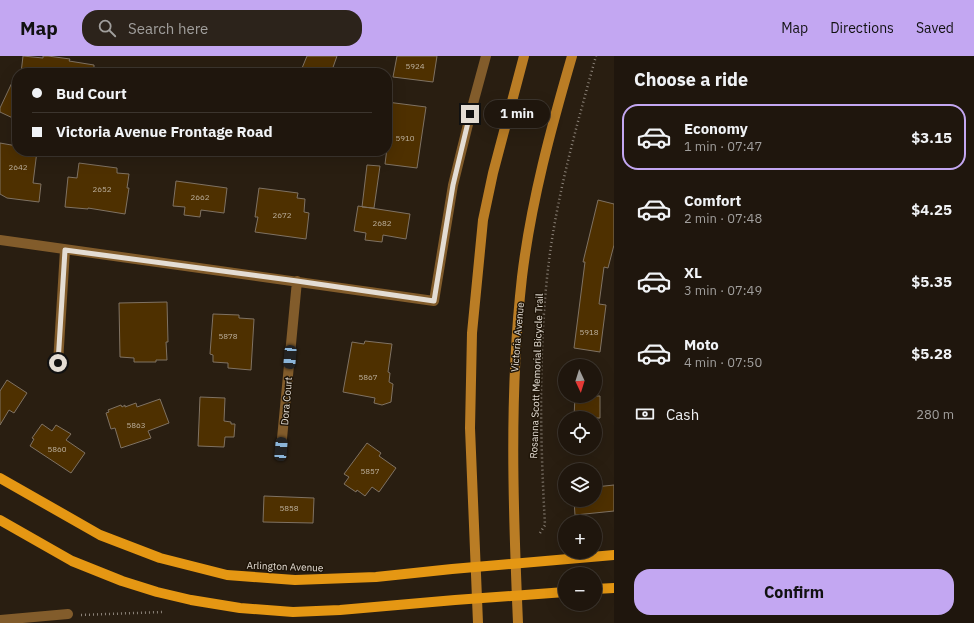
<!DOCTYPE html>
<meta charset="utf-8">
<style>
:root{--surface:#1f160d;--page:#2c231b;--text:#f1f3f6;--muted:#a19f9d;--line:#3c352e;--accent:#c3a7f2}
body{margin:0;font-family:"IBM Plex Sans",sans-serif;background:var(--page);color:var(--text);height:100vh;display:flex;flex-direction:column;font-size:15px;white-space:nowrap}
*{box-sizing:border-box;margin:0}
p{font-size:13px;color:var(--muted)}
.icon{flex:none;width:22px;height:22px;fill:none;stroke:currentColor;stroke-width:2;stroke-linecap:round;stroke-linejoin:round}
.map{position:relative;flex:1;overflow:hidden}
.sheet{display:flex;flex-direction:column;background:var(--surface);width:360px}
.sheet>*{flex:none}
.banner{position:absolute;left:12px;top:12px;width:380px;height:88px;border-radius:16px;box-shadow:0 4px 16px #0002,0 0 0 1px var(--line);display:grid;align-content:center;height:88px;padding:0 20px;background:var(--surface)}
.needle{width:26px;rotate:176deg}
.tools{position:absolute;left:558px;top:303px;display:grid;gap:8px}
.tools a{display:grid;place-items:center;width:44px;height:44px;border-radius:50%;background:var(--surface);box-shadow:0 4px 16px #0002,0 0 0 1px var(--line);font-size:20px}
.end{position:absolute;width:18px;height:18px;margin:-9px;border:5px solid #e4ddd4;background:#111;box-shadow:0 0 0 2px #111}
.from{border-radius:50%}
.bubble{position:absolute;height:28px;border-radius:14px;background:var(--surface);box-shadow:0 4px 16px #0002,0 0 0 1px var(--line);font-size:13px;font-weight:800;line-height:28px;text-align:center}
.car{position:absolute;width:12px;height:24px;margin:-12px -6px;border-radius:5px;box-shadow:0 0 3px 1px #0007;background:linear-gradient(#222 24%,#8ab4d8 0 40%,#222 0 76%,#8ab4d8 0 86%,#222 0)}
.banner b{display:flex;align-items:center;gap:14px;height:38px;font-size:15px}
.banner b+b{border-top:1px solid var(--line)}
.banner i{width:10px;height:10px;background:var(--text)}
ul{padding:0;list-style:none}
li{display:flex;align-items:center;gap:12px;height:66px;margin:0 8px 6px;padding:0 12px;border:2px solid transparent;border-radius:16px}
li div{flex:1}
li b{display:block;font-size:15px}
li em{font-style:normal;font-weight:800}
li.current{border-color:var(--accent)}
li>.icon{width:36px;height:36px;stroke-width:1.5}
h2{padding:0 20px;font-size:18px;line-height:48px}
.pay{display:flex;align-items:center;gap:10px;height:44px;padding:0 20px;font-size:15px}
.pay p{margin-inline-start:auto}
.primary-button{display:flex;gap:8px;margin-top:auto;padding:8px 20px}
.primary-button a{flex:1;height:46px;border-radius:16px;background:var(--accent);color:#111;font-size:16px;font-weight:800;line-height:46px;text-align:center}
header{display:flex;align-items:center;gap:24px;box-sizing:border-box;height:56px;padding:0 20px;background:var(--accent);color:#111}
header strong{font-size:19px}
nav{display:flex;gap:22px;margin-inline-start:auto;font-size:14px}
.search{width:280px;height:36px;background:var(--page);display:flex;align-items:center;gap:10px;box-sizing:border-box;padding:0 14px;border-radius:16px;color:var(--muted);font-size:15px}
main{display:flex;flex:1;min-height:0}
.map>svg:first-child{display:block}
.building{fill:#4e3000;stroke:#7f7263}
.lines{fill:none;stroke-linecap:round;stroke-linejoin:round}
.path{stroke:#8b8278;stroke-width:2.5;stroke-dasharray:1 3;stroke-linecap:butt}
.street{stroke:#825c2b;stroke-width:10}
.secondary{stroke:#ba7d25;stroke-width:10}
.primary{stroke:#e59713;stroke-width:10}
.route{stroke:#e4ddd4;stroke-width:5}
.labels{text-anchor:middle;stroke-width:3;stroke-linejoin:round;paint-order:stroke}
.number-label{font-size:8px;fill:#beb29f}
.street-label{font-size:10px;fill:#e4ddd4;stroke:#1f1508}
</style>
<header>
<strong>Map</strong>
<div class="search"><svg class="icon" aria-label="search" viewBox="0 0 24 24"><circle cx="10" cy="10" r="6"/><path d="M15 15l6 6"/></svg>Search here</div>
<nav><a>Map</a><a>Directions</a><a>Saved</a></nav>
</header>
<main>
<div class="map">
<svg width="614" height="567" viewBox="0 0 614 567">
<rect width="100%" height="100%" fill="#291e11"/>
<!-- building -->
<path class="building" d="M23 0 43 2V0H48L70 3 69 5 94 9V17H21Z
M307 0H337L331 17H300Z
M397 0H437L433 26 393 21Z
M17 16V64L0 56V52Z
M387 46 426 51 417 112 385 108 390 69H387Z
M0 87 17 90V95H37L33 127 41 128 39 146 7 142 0 138Z
M79 107 117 112V117L129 118 127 132H129L125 158 88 152V153L65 151 68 121 77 122Z
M367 109 380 110 374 152 362 151Z
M176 125 227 132 224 157 201 154 200 161 184 159 185 151 173 150Z
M259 132 298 137 297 142 305 143 304 156 309 157 306 183 255 176 258 161H255Z
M598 144 614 148V189L608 212 604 211 599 248 606 249 600 296 574 292 585 206H583Z
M358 150 410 158 406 183 383 179 382 186 365 184 366 177 354 175Z
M167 246 168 286H166L167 304H156V306H134V302L120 301 119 247Z
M213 258 239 259V262L254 263 251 314 228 312V307L213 306V299L210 298Z
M365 285 392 288 388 316 390 317 389 326 393 328 391 346 382 349 374 347 375 342 343 336 352 286 364 288Z
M7 324 27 337 14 357 9 354 0 369V335Z
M575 340H600V362H574Z
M200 341 225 342 224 365 231 366V368H235L234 381H225L224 391 198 390Z
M160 343 169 367 148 375 151 382 121 392 115 372 111 373 106 357 109 356 108 354 121 349 122 351 125 349V351L136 347 137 351Z
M42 368 52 375 56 369 71 378 66 384 85 397 71 417 30 390 34 383 32 382Z
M367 387 381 397 379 400 396 412 379 436 372 431 365 440 357 434 356 436 344 428 349 421 344 418Z
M614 429V455L575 459 574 444H595V431Z
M264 440 314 442 313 467 263 466Z"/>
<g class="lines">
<!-- path -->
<path class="path" d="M540 477 545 469C540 380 538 286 550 197 559 131 578 65 596 0
M81 559 162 556"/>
<!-- street -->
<path class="street" d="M0 184 434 245 453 129 474 44 486 0
M58 307 65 194
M281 393 297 225
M0 564 68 558"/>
<!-- secondary -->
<path class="secondary" d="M478 567 470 372 472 277 483 164 493 117 524 0
M518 567C513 451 509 336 522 221 531 146 551 72 572 0"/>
<!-- primary -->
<path class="primary" d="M0 422 100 479 160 502 227 519 295 524 376 521 452 513 614 499
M0 464 72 505 122 525 157 536 191 544 240 552 293 556 340 554 455 544 565 536
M595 533 614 532"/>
</g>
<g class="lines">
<!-- route -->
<path class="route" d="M58 307 65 194 297 225 434 245 453 129 470 58"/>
</g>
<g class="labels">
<!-- number labels -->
<g class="number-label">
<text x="415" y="13">5924</text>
<text x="405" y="85">5910</text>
<text x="18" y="114">2642</text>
<text x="102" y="136">2652</text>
<text x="200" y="144">2662</text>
<text x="282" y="162">2672</text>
<text x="382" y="170">2682</text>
<text x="589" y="279">5918</text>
<text x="228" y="283">5878</text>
<text x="368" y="324">5867</text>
<text x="136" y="372">5863</text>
<text x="57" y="396">5860</text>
<text x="370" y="418">5857</text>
<text x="289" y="455">5858</text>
</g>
<!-- street labels -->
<g class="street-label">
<text transform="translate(517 281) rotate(-85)" y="4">Victoria Avenue</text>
<text transform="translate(536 320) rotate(-88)" y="4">Rosanna Scott Memorial Bicycle Trail</text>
<text transform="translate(286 345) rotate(-85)" y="4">Dora Court</text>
<text transform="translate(285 510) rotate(2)" y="4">Arlington Avenue</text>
</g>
</g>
</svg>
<div class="tools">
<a><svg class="needle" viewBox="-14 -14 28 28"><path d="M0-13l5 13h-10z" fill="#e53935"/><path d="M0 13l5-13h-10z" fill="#a19f9d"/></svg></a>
<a><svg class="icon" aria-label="locate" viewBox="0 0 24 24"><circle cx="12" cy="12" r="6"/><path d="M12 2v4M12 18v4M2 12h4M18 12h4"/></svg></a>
<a><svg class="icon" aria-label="layers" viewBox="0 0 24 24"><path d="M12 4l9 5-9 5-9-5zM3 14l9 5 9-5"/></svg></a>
<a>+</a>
<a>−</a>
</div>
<i class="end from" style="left:58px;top:307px"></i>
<i class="end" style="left:470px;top:58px"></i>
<div class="bubble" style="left:484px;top:44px;width:66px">1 min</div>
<i class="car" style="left:290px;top:301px;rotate:185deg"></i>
<i class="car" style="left:281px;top:393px;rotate:5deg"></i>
<div class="banner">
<b><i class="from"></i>Bud Court</b>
<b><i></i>Victoria Avenue Frontage Road</b>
</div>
</div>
<section class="sheet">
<h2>Choose a ride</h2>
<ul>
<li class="current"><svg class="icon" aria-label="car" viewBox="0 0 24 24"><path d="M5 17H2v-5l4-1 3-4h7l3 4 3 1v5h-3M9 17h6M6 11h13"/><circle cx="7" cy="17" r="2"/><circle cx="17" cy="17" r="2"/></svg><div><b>Economy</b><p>1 min · 07:47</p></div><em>$3.15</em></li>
<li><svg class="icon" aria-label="car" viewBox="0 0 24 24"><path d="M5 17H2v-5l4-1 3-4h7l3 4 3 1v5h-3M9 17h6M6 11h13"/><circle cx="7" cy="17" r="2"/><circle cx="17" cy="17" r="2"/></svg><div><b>Comfort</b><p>2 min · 07:48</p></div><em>$4.25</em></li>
<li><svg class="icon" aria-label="car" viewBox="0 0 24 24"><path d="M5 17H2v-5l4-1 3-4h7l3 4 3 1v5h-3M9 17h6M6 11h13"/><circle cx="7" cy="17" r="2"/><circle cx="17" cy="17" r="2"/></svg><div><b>XL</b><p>3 min · 07:49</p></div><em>$5.35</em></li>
<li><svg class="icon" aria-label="car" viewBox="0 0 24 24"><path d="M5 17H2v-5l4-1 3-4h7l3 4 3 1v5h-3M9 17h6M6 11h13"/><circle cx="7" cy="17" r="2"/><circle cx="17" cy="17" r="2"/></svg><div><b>Moto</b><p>4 min · 07:50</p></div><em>$5.28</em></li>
</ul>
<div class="pay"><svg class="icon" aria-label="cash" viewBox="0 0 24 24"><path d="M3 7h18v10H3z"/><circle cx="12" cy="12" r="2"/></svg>Cash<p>280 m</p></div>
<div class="primary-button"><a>Confirm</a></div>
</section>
</main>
